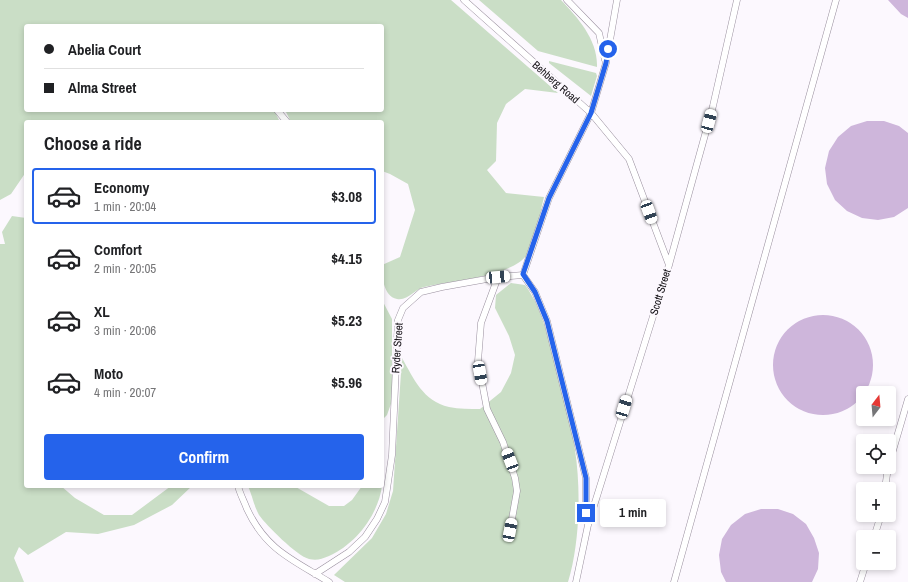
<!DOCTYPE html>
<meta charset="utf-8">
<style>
:root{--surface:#fff;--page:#f6f6f6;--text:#202124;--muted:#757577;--line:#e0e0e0;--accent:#2563eb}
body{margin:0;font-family:"Archivo Narrow",sans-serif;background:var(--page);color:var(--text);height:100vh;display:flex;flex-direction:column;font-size:15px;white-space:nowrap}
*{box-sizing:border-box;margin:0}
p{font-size:13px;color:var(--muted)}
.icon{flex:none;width:22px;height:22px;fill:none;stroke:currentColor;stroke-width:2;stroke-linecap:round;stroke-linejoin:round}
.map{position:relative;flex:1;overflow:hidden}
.drawer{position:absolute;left:24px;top:120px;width:360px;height:368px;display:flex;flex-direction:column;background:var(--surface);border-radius:4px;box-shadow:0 2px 6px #0003}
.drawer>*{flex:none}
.top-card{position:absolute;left:24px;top:24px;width:360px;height:88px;border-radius:4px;box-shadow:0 2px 6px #0003;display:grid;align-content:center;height:88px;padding:0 20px;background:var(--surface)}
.needle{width:26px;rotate:16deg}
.buttons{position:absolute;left:856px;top:386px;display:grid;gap:8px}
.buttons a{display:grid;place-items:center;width:40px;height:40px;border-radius:4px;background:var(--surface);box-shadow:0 2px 6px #0003;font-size:20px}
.end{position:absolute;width:18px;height:18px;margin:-9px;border:5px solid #2563eb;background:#fff;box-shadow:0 0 0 2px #fff}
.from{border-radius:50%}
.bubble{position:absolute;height:28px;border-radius:4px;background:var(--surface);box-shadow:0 2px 6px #0003;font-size:13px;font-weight:700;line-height:28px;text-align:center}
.car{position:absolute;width:12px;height:24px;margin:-12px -6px;border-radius:5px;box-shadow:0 0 3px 1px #0007;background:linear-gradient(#fff 24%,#345 0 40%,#fff 0 76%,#345 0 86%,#fff 0)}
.top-card b{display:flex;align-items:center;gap:14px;height:38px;font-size:15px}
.top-card b+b{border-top:1px solid var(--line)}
.top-card i{width:10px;height:10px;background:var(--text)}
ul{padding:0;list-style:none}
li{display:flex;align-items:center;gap:12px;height:56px;margin:0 8px 6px;padding:0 12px;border:2px solid transparent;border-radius:4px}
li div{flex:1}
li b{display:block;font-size:15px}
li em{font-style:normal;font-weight:700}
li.selected{border-color:var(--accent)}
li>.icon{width:36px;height:36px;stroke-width:1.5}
h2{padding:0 20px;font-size:18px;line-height:48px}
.primary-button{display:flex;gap:8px;margin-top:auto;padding:8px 20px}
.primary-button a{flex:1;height:46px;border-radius:4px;background:var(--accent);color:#fff;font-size:16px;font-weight:700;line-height:46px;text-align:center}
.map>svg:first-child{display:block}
.green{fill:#cadec6}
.building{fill:#ceb6db}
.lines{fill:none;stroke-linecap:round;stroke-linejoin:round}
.lane-casing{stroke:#998f9e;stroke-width:7}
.lane{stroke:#fff;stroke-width:6}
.route{stroke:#2563eb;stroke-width:5}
.labels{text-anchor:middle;stroke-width:4;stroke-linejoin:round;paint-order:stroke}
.street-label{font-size:11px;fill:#120f14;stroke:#fcf8fe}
</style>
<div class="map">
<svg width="908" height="582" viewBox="0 0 908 582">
<rect width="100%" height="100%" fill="#fcf8fe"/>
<!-- green -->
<path class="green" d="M0 0H451L558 93 525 89 506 104 497 123 496 161 487 170 506 193 544 197C540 213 535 243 526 256 510 277 449 281 424 287 415 289 408 301 397 299 383 296 382 276 382 265L400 257 415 210 408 184 390 174 382 171V122H291L285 110H382V26H26V110H274L280 122H26V172L11 194 0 200Z
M479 0H561C578 18 598 40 597 67L538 51Z
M549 61 596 73 597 76 591 96 549 63Z
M12 216 26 218V486H61L75 498 104 515H132L171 486H192L172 505 134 525 98 534 66 532 28 555 19 547 14 558 24 582H0V244H5L2 232Z
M511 283 525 285C543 309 549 342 556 370 562 396 571 423 575 450 581 489 580 543 568 582H345L334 575 372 538 386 514 393 491 402 358C414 379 423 401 449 407 459 409 470 409 480 409L501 392 511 373 515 355 509 336 495 308 496 295Z
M382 300 392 319V401L387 415 382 420Z
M248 486H294L329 506H344L352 500 362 486H382C378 515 356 544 329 556 321 559 317 561 309 559 297 556 266 525 259 515 254 506 252 495 248 486Z"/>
<!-- building -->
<path class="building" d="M888 0H908V18L901 14Z
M867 121H884L899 126 908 133V208L894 217 878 220 862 218 847 211 835 200 827 184 825 168 829 151 838 137 851 126Z
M773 365a50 50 0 1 1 100 0a50 50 0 1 1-100 0Z
M761 509H778L793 514 806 524 814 538 819 553 818 569 812 582H726L721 572 719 555 722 539 731 525 745 514Z"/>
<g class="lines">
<!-- lane casing -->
<g class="lane-casing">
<path id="lane" d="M464 0 591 113 629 159 669 265
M567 0 599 33 605 60
M277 110 287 122
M523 275 549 198 591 113 606 63 617 0
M523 275 535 292 547 321 586 478V513L588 524
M498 277 481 323 478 361 487 409 503 442 515 478 517 491 510 530
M889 464 908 399
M238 486C240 494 244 501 247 509 266 550 293 560 329 582
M885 489 888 467
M874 537 881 515
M315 574 349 552 365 537 377 519 385 502 392 455 398 320 403 308 421 292 442 287 498 277 523 275
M576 582 588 525 669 265 713 106 737 0
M674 582 836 0
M860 582 866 563"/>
</g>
<!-- lane -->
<use href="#lane" class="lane"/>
</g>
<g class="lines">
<!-- route -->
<path class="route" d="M586 513V478L547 321 535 292 523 274 549 198 591 113 606 63 608 49"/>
</g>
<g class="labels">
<!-- street labels -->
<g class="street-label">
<text transform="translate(556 82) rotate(41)" y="4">Behberg Road</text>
<text transform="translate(660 292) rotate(-73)" y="4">Scott Street</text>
<text transform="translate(397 348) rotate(-86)" y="4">Ryder Street</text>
</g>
</g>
</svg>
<div class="buttons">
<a><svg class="needle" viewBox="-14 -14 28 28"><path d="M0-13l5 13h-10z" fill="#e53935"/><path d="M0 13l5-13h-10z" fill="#757577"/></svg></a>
<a><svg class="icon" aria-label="locate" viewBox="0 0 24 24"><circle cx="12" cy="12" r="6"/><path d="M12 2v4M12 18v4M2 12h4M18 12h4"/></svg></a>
<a>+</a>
<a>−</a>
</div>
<i class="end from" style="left:608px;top:49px"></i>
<i class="end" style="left:586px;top:513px"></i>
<div class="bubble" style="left:600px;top:499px;width:66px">1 min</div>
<i class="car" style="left:709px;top:121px;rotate:15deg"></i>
<i class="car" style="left:649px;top:212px;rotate:160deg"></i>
<i class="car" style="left:498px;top:277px;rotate:85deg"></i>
<i class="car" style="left:480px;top:373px;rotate:170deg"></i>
<i class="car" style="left:624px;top:407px;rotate:17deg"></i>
<i class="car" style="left:510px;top:460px;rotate:339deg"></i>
<i class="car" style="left:510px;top:530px;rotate:11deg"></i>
<div class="top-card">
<b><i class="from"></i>Abelia Court</b>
<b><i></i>Alma Street</b>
</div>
<section class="drawer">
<h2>Choose a ride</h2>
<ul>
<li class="selected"><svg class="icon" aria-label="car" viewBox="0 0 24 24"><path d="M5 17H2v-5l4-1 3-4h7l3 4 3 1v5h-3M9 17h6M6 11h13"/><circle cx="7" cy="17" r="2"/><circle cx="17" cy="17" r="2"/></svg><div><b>Economy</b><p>1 min · 20:04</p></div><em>$3.08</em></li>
<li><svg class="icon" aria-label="car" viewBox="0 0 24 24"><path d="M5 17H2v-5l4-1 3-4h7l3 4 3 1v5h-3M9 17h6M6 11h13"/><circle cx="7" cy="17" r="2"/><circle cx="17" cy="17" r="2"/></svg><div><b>Comfort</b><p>2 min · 20:05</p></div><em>$4.15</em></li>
<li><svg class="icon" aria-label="car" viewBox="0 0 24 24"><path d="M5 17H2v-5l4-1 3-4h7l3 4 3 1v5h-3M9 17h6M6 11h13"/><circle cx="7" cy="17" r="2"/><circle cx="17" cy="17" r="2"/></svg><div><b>XL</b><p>3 min · 20:06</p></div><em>$5.23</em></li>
<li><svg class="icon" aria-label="car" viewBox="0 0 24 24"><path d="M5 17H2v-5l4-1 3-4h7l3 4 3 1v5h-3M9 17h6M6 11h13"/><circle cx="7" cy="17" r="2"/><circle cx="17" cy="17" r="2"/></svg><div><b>Moto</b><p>4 min · 20:07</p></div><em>$5.96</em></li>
</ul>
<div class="primary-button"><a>Confirm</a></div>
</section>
</div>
